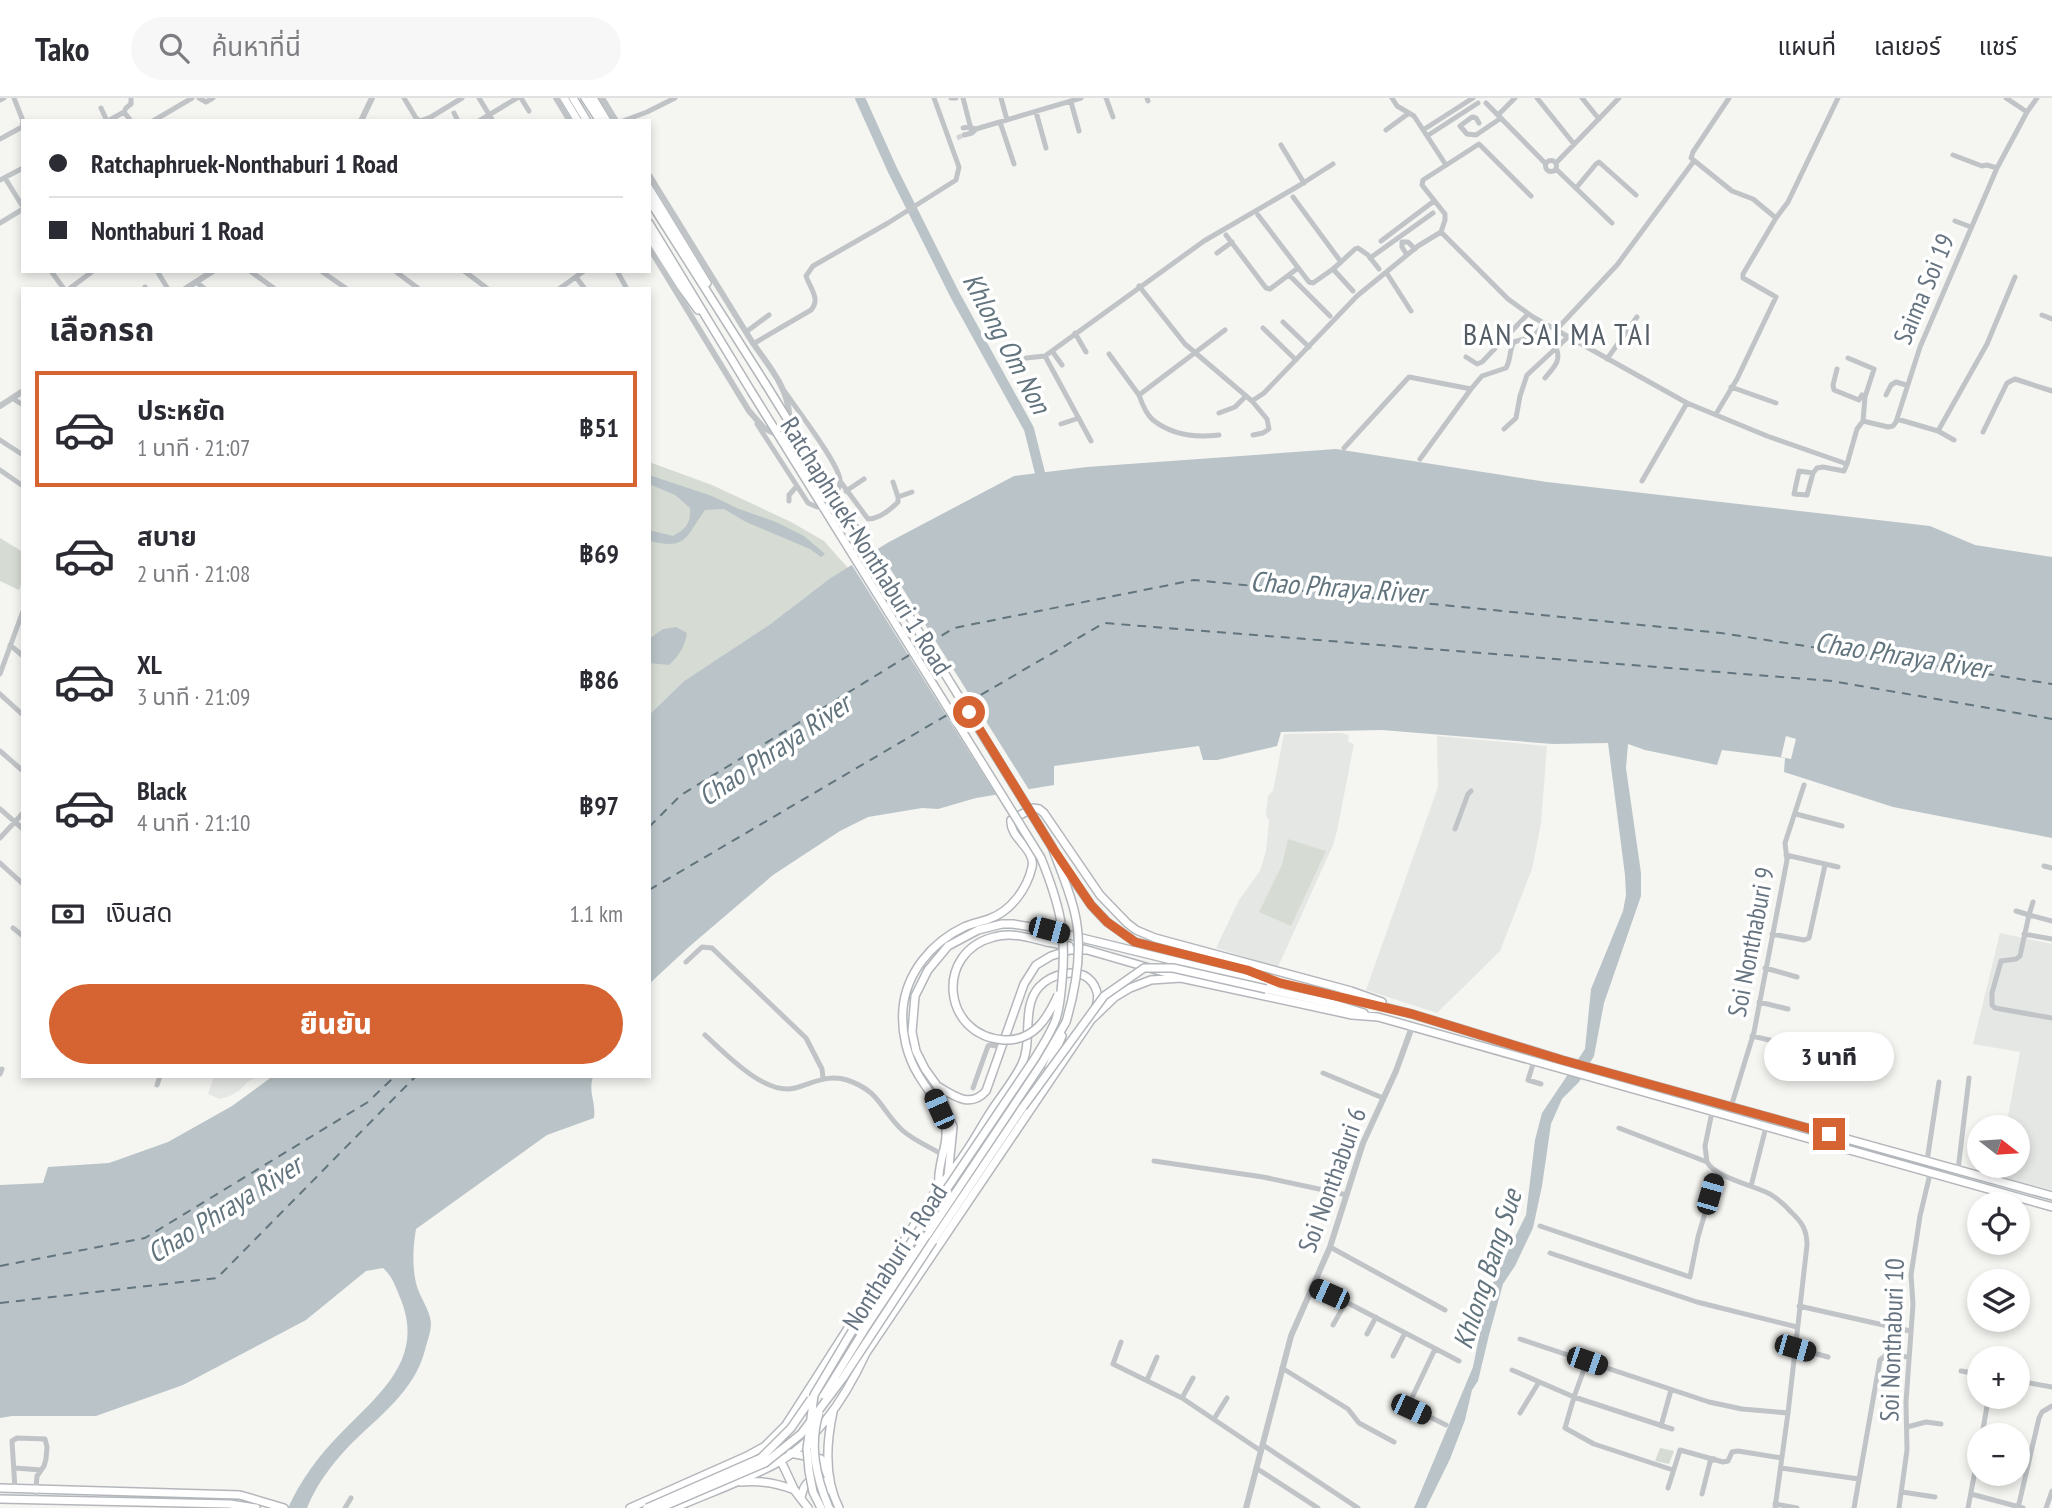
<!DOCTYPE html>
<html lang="th">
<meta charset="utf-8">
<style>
:root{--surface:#fff;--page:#f7f7f7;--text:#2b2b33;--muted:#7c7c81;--line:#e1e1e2;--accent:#d56432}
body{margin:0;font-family:"PT Sans Narrow","Noto Sans Thai",sans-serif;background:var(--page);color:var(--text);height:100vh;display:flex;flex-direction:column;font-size:26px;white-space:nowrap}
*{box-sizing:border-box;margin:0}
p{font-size:23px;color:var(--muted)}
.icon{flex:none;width:38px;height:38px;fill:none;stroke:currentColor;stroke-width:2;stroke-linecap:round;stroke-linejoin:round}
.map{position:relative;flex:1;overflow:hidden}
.details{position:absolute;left:21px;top:189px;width:630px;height:791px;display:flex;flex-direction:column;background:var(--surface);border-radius:0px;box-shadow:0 4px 10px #0003}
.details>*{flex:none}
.banner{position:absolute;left:21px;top:21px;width:630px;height:154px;border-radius:0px;box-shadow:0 4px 10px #0003;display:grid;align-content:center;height:154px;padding:0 28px;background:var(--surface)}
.needle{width:46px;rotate:107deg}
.controls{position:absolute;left:1967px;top:1017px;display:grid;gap:14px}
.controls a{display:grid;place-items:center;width:63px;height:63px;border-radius:50%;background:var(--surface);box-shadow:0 4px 10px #0003;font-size:35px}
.end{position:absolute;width:32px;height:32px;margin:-16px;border:9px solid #d56432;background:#fff;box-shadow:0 0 0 4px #fff}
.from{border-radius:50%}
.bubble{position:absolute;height:49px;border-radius:24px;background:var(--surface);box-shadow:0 4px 10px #0003;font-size:23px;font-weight:800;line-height:49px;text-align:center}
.car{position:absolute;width:21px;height:42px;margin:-21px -10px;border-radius:9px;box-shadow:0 0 5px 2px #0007;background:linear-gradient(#222 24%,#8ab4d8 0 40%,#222 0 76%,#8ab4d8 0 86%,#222 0)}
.banner b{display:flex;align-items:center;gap:24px;height:66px;font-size:26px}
.banner b+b{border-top:2px solid var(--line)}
.banner i{width:18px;height:18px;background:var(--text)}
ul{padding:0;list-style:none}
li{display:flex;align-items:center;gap:21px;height:116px;margin:0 14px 10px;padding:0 14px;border:4px solid transparent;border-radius:0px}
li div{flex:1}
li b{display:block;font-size:26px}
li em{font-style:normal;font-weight:800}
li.selected{border-color:var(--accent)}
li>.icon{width:63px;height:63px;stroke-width:1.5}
h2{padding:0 28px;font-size:32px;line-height:84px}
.pay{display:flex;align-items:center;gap:18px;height:77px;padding:0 28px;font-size:26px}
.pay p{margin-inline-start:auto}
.button{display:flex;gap:14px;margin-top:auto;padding:14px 28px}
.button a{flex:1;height:80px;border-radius:42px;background:var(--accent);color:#fff;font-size:28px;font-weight:800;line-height:80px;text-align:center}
header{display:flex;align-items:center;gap:42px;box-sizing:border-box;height:98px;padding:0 35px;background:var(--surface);border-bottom:2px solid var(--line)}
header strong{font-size:33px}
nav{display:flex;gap:38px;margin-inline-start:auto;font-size:24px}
.search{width:490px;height:63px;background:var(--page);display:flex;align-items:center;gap:18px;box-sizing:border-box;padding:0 24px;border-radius:38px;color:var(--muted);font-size:26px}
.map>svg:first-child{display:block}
.built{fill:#e5e7e5}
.green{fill:#d6dcd3}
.water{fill:#bac4c8}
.pier{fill:#f5f5f2}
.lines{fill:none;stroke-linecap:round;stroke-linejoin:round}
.river{stroke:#bac4c8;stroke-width:10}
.ferry{stroke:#62747d;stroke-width:2;stroke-dasharray:9 7;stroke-linecap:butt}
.minor-tunnel{stroke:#d1d4d6;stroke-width:5;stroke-dasharray:5 2.5;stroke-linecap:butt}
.secondary-casing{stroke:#b3b7bb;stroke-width:10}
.minor{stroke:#c0c4c7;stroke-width:5}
.tertiary{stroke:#c0c4c7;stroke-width:6}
.secondary{stroke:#fff;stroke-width:7}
.secondary-bridge-casing{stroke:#b3b7bb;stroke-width:10;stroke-linecap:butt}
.secondary-bridge{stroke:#fff;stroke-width:7}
.route{stroke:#d56432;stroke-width:9}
.labels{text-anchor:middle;stroke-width:7;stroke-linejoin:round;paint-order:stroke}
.street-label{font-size:26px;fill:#667380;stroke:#fff}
.water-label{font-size:28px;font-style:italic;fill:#62747d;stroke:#fff}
.quarter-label{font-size:30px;letter-spacing:2px;fill:#545d66;stroke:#fff}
</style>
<header>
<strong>Tako</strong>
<div class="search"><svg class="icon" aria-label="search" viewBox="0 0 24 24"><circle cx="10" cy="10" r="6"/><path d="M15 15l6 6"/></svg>ค้นหาที่นี่</div>
<nav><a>แผนที่</a><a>เลเยอร์</a><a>แชร์</a></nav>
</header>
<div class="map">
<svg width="2052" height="1410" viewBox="0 0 2052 1410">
<rect width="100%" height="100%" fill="#f5f5f2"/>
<!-- built -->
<path class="built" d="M1341 635 1349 637 1348 644 1354 646 1337 733 1333 747 1278 869 1216 850 1239 802 1260 773 1266 753 1269 723 1266 717 1268 698 1273 693 1284 636Z
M1437 638 1547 648 1541 725 1532 771 1500 853 1437 915 1366 892 1438 689Z
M2000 835 2052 846V1092L2001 1079 2004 1068H2018V1029H2006L2020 954 1973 946Z
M214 978H260L247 984 240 992 230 998 220 1001 208 996Z"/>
<!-- green -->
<path class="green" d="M649 364 712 387 791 424 824 443 848 470 829 481 769 527 684 583 649 617Z
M0 440 23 454V481L19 492 0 483Z
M1288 741 1326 753 1291 828 1259 814 1282 767Z
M1660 1350 1674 1353 1669 1366 1655 1363Z"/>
<!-- water -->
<path class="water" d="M1336 351 1547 384 1930 428 1975 447 2052 459V740L1893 709 1784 674 1785 660 1722 652 1717 667 1645 652 1628 646 1626 670 1641 775V798L1604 905 1594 958 1579 984 1562 1001 1551 1026 1542 1088 1533 1130 1515 1168 1503 1186 1489 1237 1478 1283 1472 1292 1465 1322 1450 1361 1426 1410H1414L1473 1269 1486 1204 1497 1175 1526 1117 1535 1042 1542 1015 1585 951 1591 891 1623 813 1626 797 1625 777 1608 645 1553 646 1382 632 1281 634 1277 648 1217 662H1203L1199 648 1054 668V687L976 700 938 711 922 710 868 719 840 733 773 777 690 848 649 886V617L684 583 769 527 829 481 889 444 1014 378 1087 369Z
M649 377 712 398 739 411 776 424 804 438 825 456 821 459 810 451 746 424 724 411 705 412C685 440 687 452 649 443V432L673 438C686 431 691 425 690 410L675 397 649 386Z
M676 529 687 535C685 548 679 558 669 567L649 565V541L663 531Z
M273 978H593C588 996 596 1002 594 1020L547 1037 416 1131C413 1148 412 1168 416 1185 419 1198 430 1212 431 1225 431 1234 427 1244 425 1252 414 1294 379 1318 349 1348 332 1366 316 1387 307 1410H288C300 1383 320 1356 341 1335 378 1297 425 1262 401 1202 396 1190 393 1179 383 1170L366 1173 306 1222 183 1287 96 1318H12L0 1320V1087L43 1085 48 1069 109 1065 168 1044 232 1008Z"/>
<!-- pier -->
<path class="pier" d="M876 448 1031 695 998 700 850 464Z
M1786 638 1796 641 1791 661 1781 659Z"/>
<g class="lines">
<!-- river -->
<path class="river" d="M860 0 892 71 955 197 1029 331 1043 387"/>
<!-- ferry -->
<path class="ferry" d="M928 546 954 530 1194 482 1721 535 2052 586
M967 605 1104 525 1832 583 2052 621
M952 614 962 608
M649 729 681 697 911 556
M649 792 947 617
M0 1168 145 1140 368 1004 395 978
M0 1205 217 1180 416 978"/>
<!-- minor-tunnel -->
<path class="minor-tunnel" d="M957 40 964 37"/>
<!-- secondary casing -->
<g class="secondary-casing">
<path id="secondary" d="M564 0 578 23
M573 0 587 23
M585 0 600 23
M593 0 607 23
M649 90 707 185
M649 102 765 285
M649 125 751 293
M649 138 682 190 698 212
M1057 758 1091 807 1107 824 1135 844 1247 872 1267 880
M1047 844 1069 848
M1084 851 1177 878
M1266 891 1335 906 1364 915
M1049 969 1062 938
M939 989C955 999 971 1010 986 993L1024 886 1036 867 1051 858 1070 852H1087
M948 1077C965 1060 977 1035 990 1015 1000 999 1014 983 1022 966 1033 942 1021 909 1039 889 1051 876 1079 868 1092 884 1098 892 1099 899 1096 909
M939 1088C936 1067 950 1046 945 1025 941 1007 928 993 919 978 907 959 901 934 903 911 906 875 932 844 964 829 972 825 981 824 989 821 1011 813 1027 791 1032 769 1036 751 1009 740 1011 722L1033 710 1039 711 1044 715 1100 797 1127 825 1136 832 1155 840 1351 893 1382 904
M933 1143 1025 1006
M866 1229 1042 965 1066 924
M833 1314C826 1346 824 1380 839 1410
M790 1355 821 1361 830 1383
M781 1359V1363L795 1393 808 1410
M741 1384C760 1382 777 1385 795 1392
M0 1390 240 1397 284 1410
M801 1400C803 1390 805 1385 815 1380L823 1383 829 1392
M0 1401 230 1406 256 1410
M630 1410 747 1358 765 1348 786 1327 939 1088 948 1078 953 1029 938 989 925 971 916 953 912 934 915 898 928 872 948 848 978 832 1002 826H1013L1049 832 1245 880 1341 898 1412 916 1562 962 2052 1098
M674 1410C709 1395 746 1382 779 1364 819 1341 847 1296 866 1255L1091 922 1115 899 1130 890 1151 882 1181 880 1352 917 1378 919 2052 1109"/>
</g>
<!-- minor -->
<path class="minor" d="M199 0 206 4 213 0
M404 0 416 20 420 23 431 19 462 0
M479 0 493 23
M521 0 529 13
M951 0H956
M963 0 972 35
M1001 0 1007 22
M1106 0 1113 19
M1147 0 1148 3
M1392 0 1397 8 1414 18 1446 67
M1537 0 1574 46
M1582 0 1599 21
M1729 0 1693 54 1691 60 1732 93 1753 101 1776 120
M2006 0 2027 14
M0 2 4 0
M1071 4 1079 33
M1486 5 1545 65
M101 10 107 23
M124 14 126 10 131 6V0
M1036 14 1046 50
M454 15 458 23
M1498 17 1515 0
M108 23 124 14 131 23
M153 23 192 0
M479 23 517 0
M623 23 647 14 675 0
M1000 24 1014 66
M1479 25 1476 20 1472 19 1460 28 1467 36 1476 37 1501 20
M963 30 970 29 976 31 972 35 964 37
M976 31 1081 0
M1386 32 1409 15
M1423 32 1473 0
M1427 38 1478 5
M0 41 22 29 23 23 14 0
M1281 47 1304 85
M1953 57 1982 68 1987 67 1997 70
M1545.5 68a5.5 5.5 0 1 1 11 0a5.5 5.5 0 1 1-11 0Z
M1556 65 1619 0
M1556 71 1612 125
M5 80 23 109
M0 82 23 70
M1576 90 1596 66 1599 64 1636 97
M1293 99 1341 164 1333 171 1353 193
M1258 117 1309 184 1313 185 1333 171
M1955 123 1971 129
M0 125 23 111
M1441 134 1508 201 1533 219 1687 305 1767 338 1847 366 1857 331 1863 323 1888 329 1893 328 1896 324 1920 249 1997 70 2027 14 2037 0
M1226 137 1266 190 1270 191 1298 170
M1381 143 1434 103
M1217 155 1232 144
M1407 157 1402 149V144H1408L1415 151
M1370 160 1433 115
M1341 164 1355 151 1358 150 1368 157 1379 171
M51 173 64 191
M157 173 168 191
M250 173 275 191
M321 173 347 191
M395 173 419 191
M464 173 488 191
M617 173 627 191
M1386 174 1411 213
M1289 177 1330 218
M576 179 585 191
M196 184 205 191
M1139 188 1185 246 1252 303 1267 321 1269 331 1263 335 1253 337
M145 189 146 191
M69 191 93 173
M559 191 584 173
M2042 217 2052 221
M1283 224 1309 249
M1263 230 1296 262
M1556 232 1617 167 1694 63
M746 234 769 217
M1075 235 1086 254
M753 246 811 212C821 201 810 190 806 178L813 168 888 125 956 82 959 69 934 0
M1052 253 1062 267
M1109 256 1139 297
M1045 258 1091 343
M1466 259 1477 266 1482 264 1528 216
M1026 260 1045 258 1204 143 1300 87 1333 66
M1848 260 1874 271 1865 299 1863 323
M1607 261 1637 219
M1837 271 1833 287 1834 292 1859 302 1862 297 1865 299
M1545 280C1553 270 1562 263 1556 250
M1731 289 1776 305
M1886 297 1891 287 1896 284 1906 287
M12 300 23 307
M1252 303 1264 295 1357 198 1418 148 1441 134 1445 122V116L1422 87 1423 82 1479 46 1531 98
M1219 315 1235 309 1246 298
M1716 316 1737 281 1776 199 1743 180V176L1776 120 1788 104 1838 0
M1897 321 1938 333 1987 246 2015 179
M757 326 808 405 817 409C827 405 841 394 840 382 839 366 796 310 785 294
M1061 326 1079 320
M1504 331 1516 320 1520 298 1527 277 1568 239
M1938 333 1954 342
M1983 334 2007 285 2015 281 2052 293
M1219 337C1196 340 1172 337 1153 322 1146 316 1142 306 1139 297L1225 232
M0 342 23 357
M1344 350 1409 279 1471 291 1482 278 1506 270C1511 262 1509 252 1514 244L1534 238 1545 225
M1420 361 1471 291
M0 372 23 388
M1813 375 1799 373 1794 396 1807 397 1813 375 1817 370 1823 369 1844 373 1847 366
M840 383 868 421C879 421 890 412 898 404V399L893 384
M1642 383 1687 305
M846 393 864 381
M898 399 912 394
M789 403V397L797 388
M10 547 23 558
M0 576 23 513
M0 596 23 617
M0 653 23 673
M0 711 23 731
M1796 716 1842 728
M1455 731 1468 696 1471 693
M0 740 23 715
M1786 757 1838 769
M0 765 23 786
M2044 768 2052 770
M2033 804 2029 817 2052 823
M2016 813 2029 817 2020 858 2016 861 2001 863 1992 895V907L1995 910 2052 920
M13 830 23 838
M1772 836 1804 842 1809 840 1825 767
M2024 836 2052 841
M686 864 702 849 712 850 806 940 822 971 823 980
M1765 870 1797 879
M1759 904 1788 911
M705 937C726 956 765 998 795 990 813 985 828 976 847 982 880 993 880 1011 902 1032 913 1042 930 1049 943 1057
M1752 938 1778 944
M1534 963 1528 982 1541 986
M1323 975 1383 1000
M0 976 2 971
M157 987 160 978
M973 990 988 948 990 947 1002 949
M1731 1009 1754 934 1787 762 1785 745 1804 687
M1619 1030 1707 1064C1716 1080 1753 1087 1770 1096 1778 1101 1785 1107 1791 1114 1802 1124 1807 1132 1807 1147L1788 1315 1775 1410
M1154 1063 1263 1079 1347 1097
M1927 1063 1939 984
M1707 1064 1705 1048 1712 1014
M1958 1072 1969 980
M1751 1088 1766 1029
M1540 1128 1690 1179 1698 1139 1717 1074
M1330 1149 1445 1212
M1550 1155 1697 1204 1797 1229
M1312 1189 1346 1204 1459 1263
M1799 1208 1910 1233
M1333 1227 1346 1204
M1367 1236 1376 1219
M1520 1241 1709 1304 1742 1311 1788 1315
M1121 1244 1113 1266 1182 1300 1261 1353
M1795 1250 1828 1259
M1435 1251 1408 1308 1446 1327
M1393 1258 1405 1235
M1587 1263 1574 1299 1565 1330 1594 1346 1673 1372
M1282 1270 1348 1311 1359 1325 1394 1344
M1512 1272 1574 1299 1672 1331
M1961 1273 1979 1276
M1147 1282 1157 1259
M2018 1283 2052 1289
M1182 1300 1193 1280
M1520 1315 1539 1284
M1214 1321 1227 1300
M1661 1328 1671 1292
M1907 1329 1926 1324 1941 1326
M1982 1337 1987 1308
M1263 1347 1358 1410
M15 1370 41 1372
M1256 1370 1318 1410
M1781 1370 1859 1381
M1668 1390 1680 1352 1723 1364 1728 1363 1732 1354 1738 1353 1782 1360
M15 1391 12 1343 17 1340 45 1341 47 1349 46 1361 44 1368 37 1378 35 1402
M1902 1394 1935 1399
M1702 1396 1710 1364 1714 1361
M1971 1396 2023 1410
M1775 1406 1797 1410
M345 1410 351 1400
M1854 1410 1880 1262 1886 1257 1909 1259
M1899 1410 1907 1352 1906 1304 1913 1206 1911 1177 1920 1118 1930 1076
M1968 1410 1979 1352
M2018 1410 2039 1320 2042 1314 2052 1308
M2046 1410 2052 1393"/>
<!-- tertiary -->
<path class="tertiary" d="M556 0 570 23
M602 0 616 23
M361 23 372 0
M649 77C682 131 716 185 749 239 764 263 787 286 789 315 790 326 782 330 774 335L764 330 749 313 649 149
M185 191 213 173
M0 308 23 293
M1246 1410 1291 1238 1330 1149 1363 1045 1396 973 1412 929"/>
<!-- secondary -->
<use href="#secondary" class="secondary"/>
<!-- secondary-bridge casing -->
<g class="secondary-bridge-casing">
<path id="secondary-bridge" d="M765 285 1052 749C1060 771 1070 793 1075 816 1083 851 1076 890 1066 924
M751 293 1041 760C1059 805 1067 834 1062 883 1061 896 1060 909 1056 921 1051 935 1042 948 1035 960L858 1223 814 1297 807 1351 809 1373 813 1394 821 1410
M1047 844C1030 840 1012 834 994 839 934 854 942 938 1004 942 1034 943 1047 921 1058 897
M1023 1009 1104 898 1144 870H1173L1266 891
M824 1297 866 1229
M819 1315C809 1348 816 1379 829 1410
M647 1410 761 1360 791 1330 811 1301
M660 1410 765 1365 801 1336 843 1280 933 1143"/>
</g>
<!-- secondary-bridge -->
<use href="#secondary-bridge" class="secondary-bridge"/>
</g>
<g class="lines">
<!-- route -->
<path class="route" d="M969 614 1052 749 1091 807 1107 824 1135 844 1247 872 1280 885 1412 916 1562 962 1829 1036"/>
</g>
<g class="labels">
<!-- street labels -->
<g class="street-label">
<text transform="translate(1924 191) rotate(-67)" y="9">Saima Soi 19</text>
<text transform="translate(866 448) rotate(58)" y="9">Ratchaphruek-Nonthaburi 1 Road</text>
<text transform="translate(1751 844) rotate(-79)" y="9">Soi Nonthaburi 9</text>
<text transform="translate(1332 1082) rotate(-70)" y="9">Soi Nonthaburi 6</text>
<text transform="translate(895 1159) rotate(-57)" y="9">Nonthaburi 1 Road</text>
<text transform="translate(1892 1242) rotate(-88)" y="9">Soi Nonthaburi 10</text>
</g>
<!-- water labels -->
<g class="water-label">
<text transform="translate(1007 245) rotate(62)" y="10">Khlong Om Non</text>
<text transform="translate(1338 489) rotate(4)" y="10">Chao Phraya River</text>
<text transform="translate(1902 557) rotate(9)" y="10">Chao Phraya River</text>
<text transform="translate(774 652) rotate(-34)" y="10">Chao Phraya River</text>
<text transform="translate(224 1111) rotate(-32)" y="10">Chao Phraya River</text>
<text transform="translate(1487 1171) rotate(-72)" y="10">Khlong Bang Sue</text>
</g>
<!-- quarter labels -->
<g class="quarter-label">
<text x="1558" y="247">BAN SAI MA TAI</text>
</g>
</g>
</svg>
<div class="controls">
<a><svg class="needle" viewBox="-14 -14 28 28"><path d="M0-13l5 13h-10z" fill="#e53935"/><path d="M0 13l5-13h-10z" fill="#7c7c81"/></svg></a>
<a><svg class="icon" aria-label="locate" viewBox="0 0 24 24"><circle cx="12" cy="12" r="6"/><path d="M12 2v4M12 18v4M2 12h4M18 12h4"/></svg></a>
<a><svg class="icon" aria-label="layers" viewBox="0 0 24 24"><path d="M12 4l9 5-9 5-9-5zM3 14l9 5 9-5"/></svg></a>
<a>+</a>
<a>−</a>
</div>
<i class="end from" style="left:969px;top:614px"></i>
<i class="end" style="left:1829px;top:1036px"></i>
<div class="bubble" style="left:1764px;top:934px;width:130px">3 นาที</div>
<i class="car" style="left:1049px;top:832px;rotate:105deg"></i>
<i class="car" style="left:939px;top:1011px;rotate:336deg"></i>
<i class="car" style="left:1710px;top:1096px;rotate:16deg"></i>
<i class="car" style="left:1329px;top:1196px;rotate:294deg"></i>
<i class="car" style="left:1795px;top:1250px;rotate:106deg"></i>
<i class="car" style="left:1587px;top:1263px;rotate:109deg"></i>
<i class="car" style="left:1411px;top:1311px;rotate:115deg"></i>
<div class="banner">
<b><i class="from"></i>Ratchaphruek-Nonthaburi 1 Road</b>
<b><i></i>Nonthaburi 1 Road</b>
</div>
<section class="details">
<h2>เลือกรถ</h2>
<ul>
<li class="selected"><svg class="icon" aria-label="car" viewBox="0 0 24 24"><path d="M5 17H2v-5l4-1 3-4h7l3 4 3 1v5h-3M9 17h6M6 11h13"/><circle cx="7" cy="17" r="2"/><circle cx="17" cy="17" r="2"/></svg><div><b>ประหยัด</b><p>1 นาที · 21:07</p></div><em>฿51</em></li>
<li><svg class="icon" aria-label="car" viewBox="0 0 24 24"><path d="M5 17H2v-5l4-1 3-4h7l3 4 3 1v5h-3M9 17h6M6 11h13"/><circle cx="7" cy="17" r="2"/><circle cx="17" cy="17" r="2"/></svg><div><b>สบาย</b><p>2 นาที · 21:08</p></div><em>฿69</em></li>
<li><svg class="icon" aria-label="car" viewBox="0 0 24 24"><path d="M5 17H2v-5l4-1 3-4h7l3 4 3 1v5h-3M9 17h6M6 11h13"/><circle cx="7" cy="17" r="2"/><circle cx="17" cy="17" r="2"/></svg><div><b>XL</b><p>3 นาที · 21:09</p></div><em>฿86</em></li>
<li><svg class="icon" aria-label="car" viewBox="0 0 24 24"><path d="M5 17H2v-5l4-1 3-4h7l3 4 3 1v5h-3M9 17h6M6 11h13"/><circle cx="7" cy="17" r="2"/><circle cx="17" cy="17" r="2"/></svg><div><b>Black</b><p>4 นาที · 21:10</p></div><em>฿97</em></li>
</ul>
<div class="pay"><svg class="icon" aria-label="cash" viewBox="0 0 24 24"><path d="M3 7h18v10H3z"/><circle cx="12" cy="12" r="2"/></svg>เงินสด<p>1.1 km</p></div>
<div class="button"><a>ยืนยัน</a></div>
</section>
</div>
